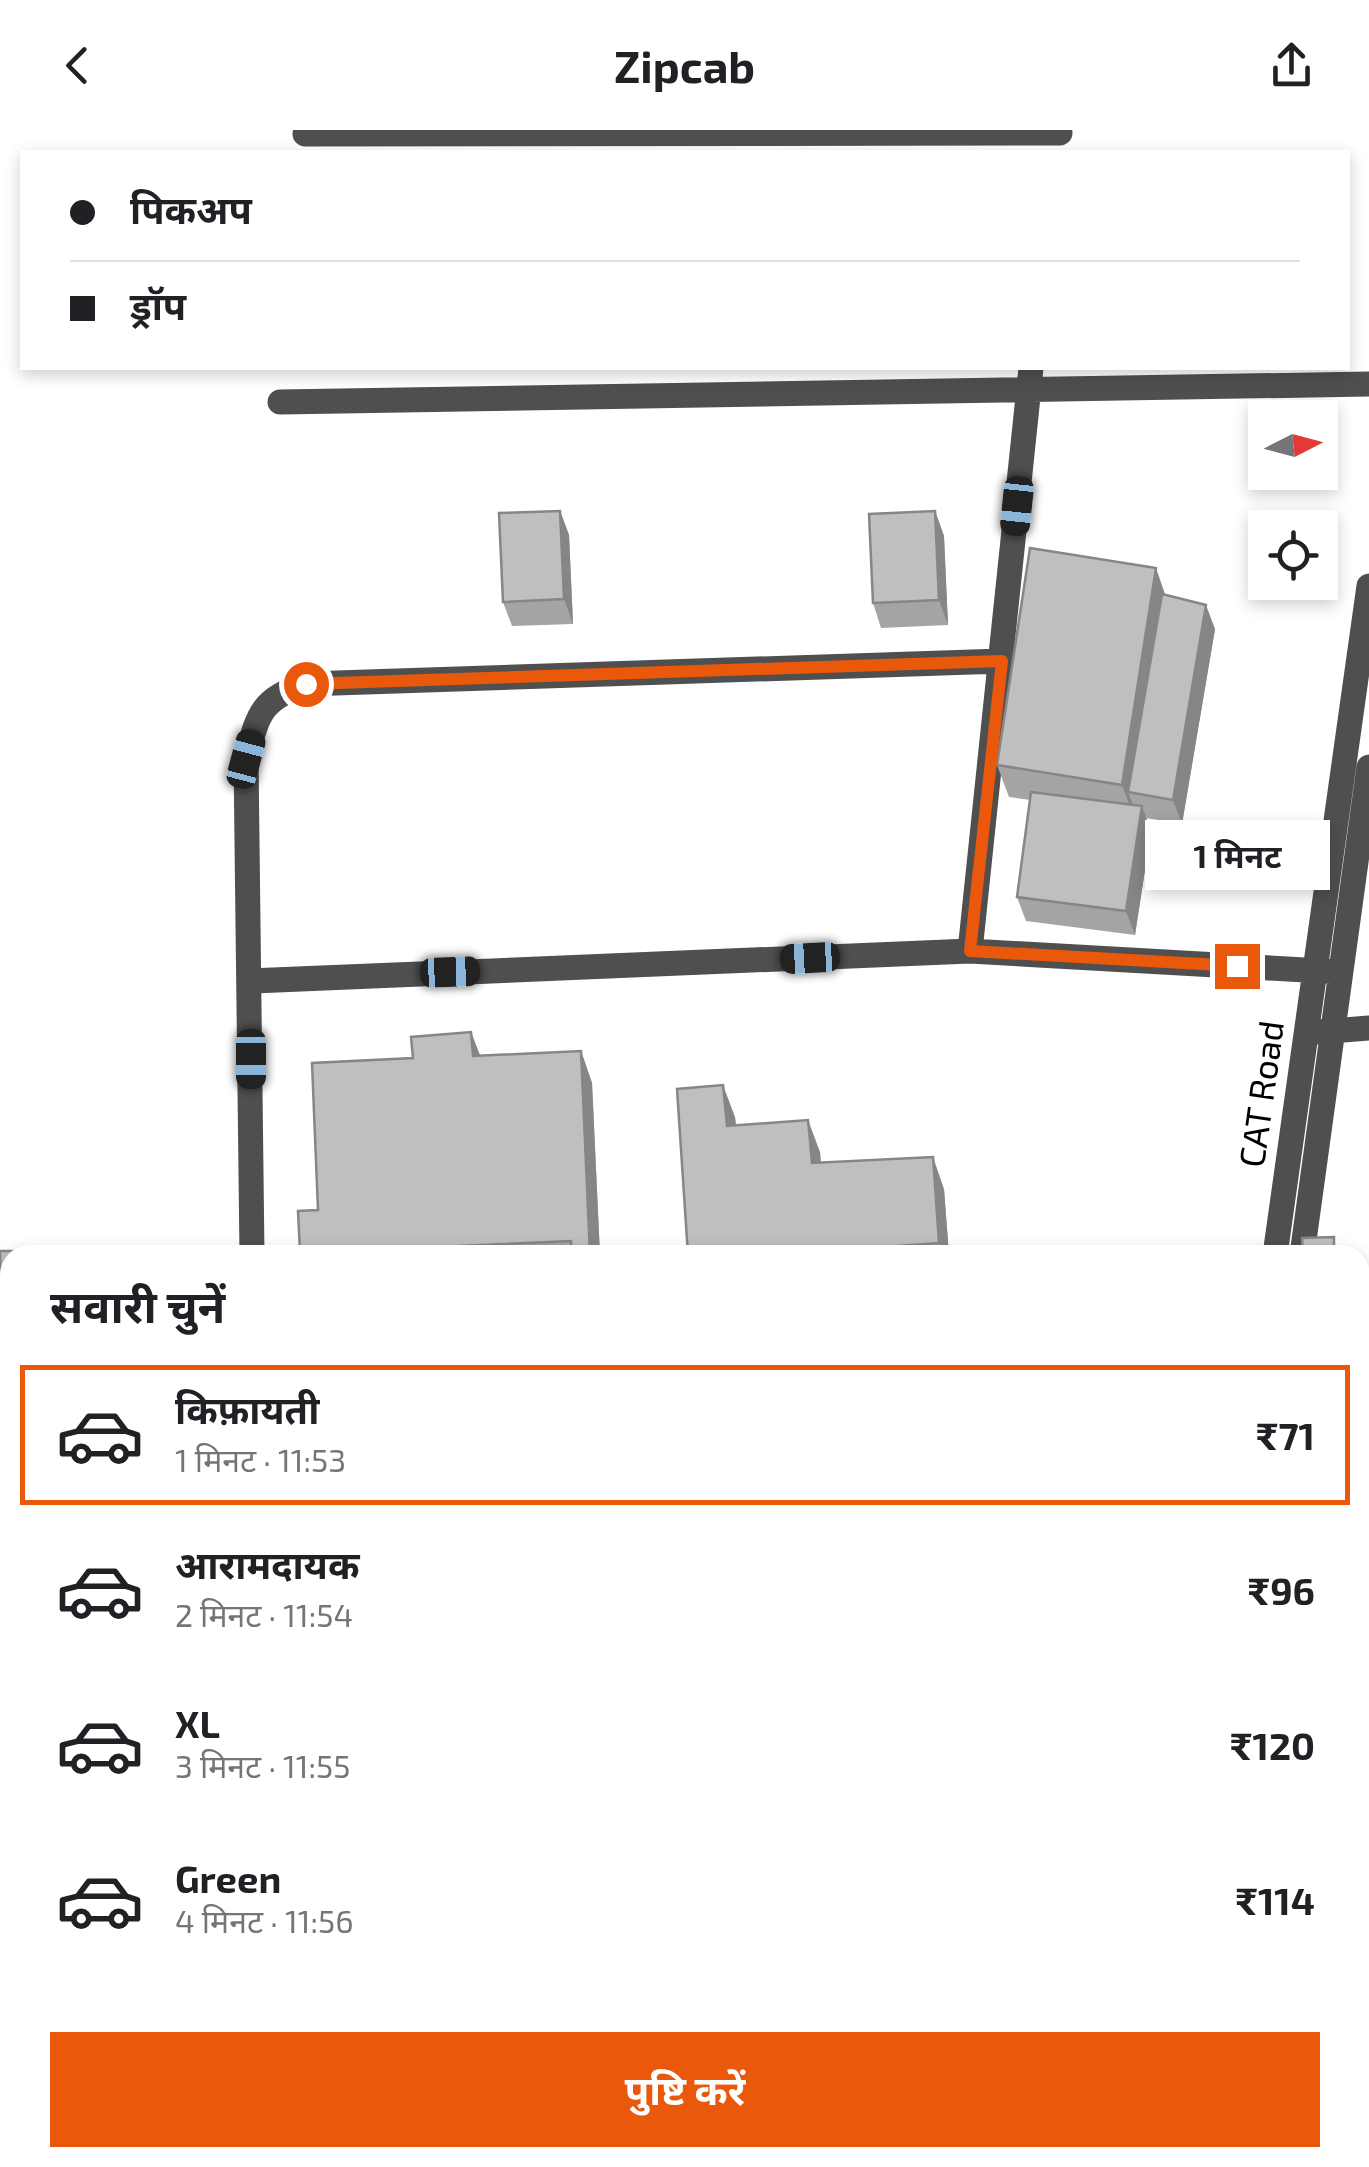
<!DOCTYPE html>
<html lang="hi">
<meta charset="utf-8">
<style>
:root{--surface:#fff;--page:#f2f2f2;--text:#202124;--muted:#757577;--line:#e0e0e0;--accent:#ea580c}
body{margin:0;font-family:"Exo 2","Noto Sans Devanagari",sans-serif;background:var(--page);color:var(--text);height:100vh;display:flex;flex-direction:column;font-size:38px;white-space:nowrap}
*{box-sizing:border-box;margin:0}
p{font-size:32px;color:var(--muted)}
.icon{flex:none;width:55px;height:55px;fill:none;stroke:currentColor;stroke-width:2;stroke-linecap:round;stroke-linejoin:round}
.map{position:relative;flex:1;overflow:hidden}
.panel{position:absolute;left:0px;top:1115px;width:1370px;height:922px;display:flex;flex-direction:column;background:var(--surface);border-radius:30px 30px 0 0;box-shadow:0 5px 15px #0003}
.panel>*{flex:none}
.banner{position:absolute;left:20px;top:20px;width:1330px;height:220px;border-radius:0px;box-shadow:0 5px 15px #0003;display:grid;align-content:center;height:220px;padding:0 50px;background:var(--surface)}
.needle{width:65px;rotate:84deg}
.tools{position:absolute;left:1248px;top:270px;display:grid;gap:20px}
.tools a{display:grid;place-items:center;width:90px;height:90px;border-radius:0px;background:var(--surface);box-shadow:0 5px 15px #0003;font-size:50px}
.end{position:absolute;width:45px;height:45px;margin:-22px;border:12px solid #ea580c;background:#fff;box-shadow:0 0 0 5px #fff}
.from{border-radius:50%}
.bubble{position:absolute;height:70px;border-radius:0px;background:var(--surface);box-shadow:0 5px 15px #0003;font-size:32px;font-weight:700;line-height:70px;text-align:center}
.car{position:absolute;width:30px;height:60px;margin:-30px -15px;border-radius:12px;box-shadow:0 0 8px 2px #0007;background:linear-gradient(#222 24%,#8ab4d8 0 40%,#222 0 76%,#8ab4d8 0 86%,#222 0)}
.banner b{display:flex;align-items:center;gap:35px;height:95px;font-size:38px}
.banner b+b{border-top:2px solid var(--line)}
.banner i{width:25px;height:25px;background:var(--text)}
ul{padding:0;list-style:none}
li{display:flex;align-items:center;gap:30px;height:140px;margin:0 20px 15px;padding:0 30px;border:5px solid transparent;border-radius:0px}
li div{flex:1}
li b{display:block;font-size:38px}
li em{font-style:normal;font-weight:700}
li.on{border-color:var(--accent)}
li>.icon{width:90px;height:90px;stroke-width:1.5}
h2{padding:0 50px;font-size:45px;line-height:120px}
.cta{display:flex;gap:20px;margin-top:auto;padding:20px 50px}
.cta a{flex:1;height:115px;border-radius:0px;background:var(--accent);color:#fff;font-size:40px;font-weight:700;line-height:115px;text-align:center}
header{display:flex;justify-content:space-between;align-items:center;height:130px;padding:0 50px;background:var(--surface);font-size:45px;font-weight:700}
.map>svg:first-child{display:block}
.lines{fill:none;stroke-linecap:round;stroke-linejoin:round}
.minor{stroke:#4f4f4f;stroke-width:25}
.major{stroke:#000;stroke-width:25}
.wall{fill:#a4a4a4}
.shaded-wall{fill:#868686}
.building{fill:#bfbfbf;stroke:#868686;stroke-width:2.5}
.route{stroke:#ea580c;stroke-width:12}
.labels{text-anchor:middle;stroke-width:9;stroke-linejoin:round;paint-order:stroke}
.street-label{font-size:35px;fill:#000;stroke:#fff}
</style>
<header><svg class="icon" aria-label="back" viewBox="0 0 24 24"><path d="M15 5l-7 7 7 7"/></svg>Zipcab<svg class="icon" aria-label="share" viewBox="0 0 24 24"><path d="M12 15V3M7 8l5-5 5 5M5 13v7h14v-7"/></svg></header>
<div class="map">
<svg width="1369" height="2037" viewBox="0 0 1369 2037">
<rect width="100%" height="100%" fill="#fff"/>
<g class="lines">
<!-- minor -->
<path class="minor" d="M305 4 1060 3
M280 272 1369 254
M970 821 1031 238
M251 851 970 821 1340 842
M1319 902 1369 898
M252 1125 246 629C258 585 260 569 306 554L1002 531
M1275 1125 1369 456
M1302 1125 1369 637
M0 1240H10
M1360 1244H1369
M1360 1520 1369 1530
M0 1570H10
M0 1771H10
M42 2037 44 2028
M217 2037 219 2028
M382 2037V2028
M689 2037 691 2028
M864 2037 865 2028
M1064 2037 1065 2028
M1140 2037 1141 2028"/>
<!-- major -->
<path class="major" d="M1360 1364 1369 1363
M1360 1448H1369"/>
</g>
<!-- wall -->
<path class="wall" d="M560 381 569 405 573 494 512 496 503 472Z
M935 381 944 406 948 495 881 498 873 473Z
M1166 465 1215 499 1182 694 1146 688 1151 701 1135 805 1026 791 1017 767 1030 670 1009 667 997 635Z
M471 902 480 925 581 921 592 953 600 1125H301L300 1123 318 1080 413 928Z
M735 987 736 996 820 1022 821 1033 944 1059 949 1125H688Z
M0 1121H39L40 1125H10V1222H0Z
M1369 1166V1217L1360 1218V1167Z
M1369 1266V1314L1365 1315 1362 1306Z
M1360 1638 1369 1639V1688L1360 1687Z
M0 1662 7 1679 8 1688H10V1748L0 1750Z
M1360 1704 1369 1705V1901L1364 1900 1360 1892 1365 1874V1869H1360Z
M0 1874 10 1875V2028H27L26 2037H0Z
M1360 1910 1369 1911V2037H1262L1259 2028H1360Z
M771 2028 773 2033 772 2028H835L833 2037H714Z"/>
<!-- shaded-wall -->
<path class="shaded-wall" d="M560 381 569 405 573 494 564 469Z
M935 381 944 406 948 495 939 470Z
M1156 438 1167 470 1128 662 1135 680 1134 687 1122 655Z
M1206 475 1215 499 1182 694 1173 670Z
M1142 676 1151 701 1135 805 1126 781Z
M471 902 483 934 473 926Z
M581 921 592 953 600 1125H590Z
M723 955 735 987 739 1028 727 996Z
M808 990 820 1022 823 1065 812 1033Z
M933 1027 944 1059 949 1125H943L939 1113Z
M1 1662 7 1679 9 1705 3 1688Z
M5 1707 10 1720V1739L7 1731Z
M1369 1780V1847L1366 1869 1360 1853Z
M351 2028H362L361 2037H350Z
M826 2028H835L833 2037H828Z
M963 2028H972L971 2037H962Z
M1028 2028H1034L1035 2037H1027Z
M1336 2028H1344L1343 2037H1335Z"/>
<!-- building -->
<path class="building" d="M560 381 564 469 503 472 499 383Z
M935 381 939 470 873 473 869 384Z
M1030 418 1156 438 1122 655 997 635Z
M1162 464 1206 475 1173 670 1128 662Z
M1031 662 1142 676 1126 781 1017 767Z
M471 902 473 926 581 921 590 1125H572L571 1111 300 1123 298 1081 318 1080 312 933 413 928 411 907Z
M723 955 727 996 808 990 812 1033 933 1027 939 1113 772 1125H688L677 959Z
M1334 1107V1125H1303L1302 1108Z
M0 1121H39V1125H10V1198H0Z
M1369 1166V1200L1360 1201V1167Z
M1369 1266V1305L1362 1306 1360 1267Z
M1360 1638 1369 1639V1672L1360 1671Z
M0 1662 3 1688H10V1706L5 1707 7 1731 0 1732Z
M1360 1704 1369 1705V1768L1360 1767Z
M1360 1769 1369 1770 1360 1853Z
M1366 1852H1369V1874L1364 1872Z
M0 1874 10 1875V1936L0 1935Z
M1362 1874 1369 1875V1892H1360Z
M1360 1910 1369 1911V1999L1360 1998V1953L1362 1954 1360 1953Z
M0 1937 10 1938V2000H0Z
M0 2008H10V2028H23V2037H0Z
M1360 2008 1369 2009V2037H1342L1343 2028H1360Z
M129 2028H172L189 2030 188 2037H128Z
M307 2028H351L350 2037H306Z
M715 2028H770L769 2037H714Z
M774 2028H792L825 2033 824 2037H773Z
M889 2028H963L962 2037H888Z
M988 2028H1028L1027 2037H987Z
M1259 2028H1336L1335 2037 1297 2033 1319 2037H1268L1269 2030Z"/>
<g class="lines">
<!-- route -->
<path class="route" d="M306 554 1002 531 970 821 1237 836"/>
</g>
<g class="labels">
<!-- street labels -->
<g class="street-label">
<text transform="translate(1262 964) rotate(-82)" y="12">CAT Road</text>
</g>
</g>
</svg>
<div class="tools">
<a><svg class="needle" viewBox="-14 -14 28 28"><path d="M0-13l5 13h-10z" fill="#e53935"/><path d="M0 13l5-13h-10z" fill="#757577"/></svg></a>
<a><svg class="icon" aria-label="locate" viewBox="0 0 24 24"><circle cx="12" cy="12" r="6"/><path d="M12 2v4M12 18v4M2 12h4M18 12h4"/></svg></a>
</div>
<i class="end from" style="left:306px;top:554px"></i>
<i class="end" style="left:1237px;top:836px"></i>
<div class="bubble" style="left:1145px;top:690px;width:185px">1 मिनट</div>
<i class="car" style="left:1017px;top:376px;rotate:186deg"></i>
<i class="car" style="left:246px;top:629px;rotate:15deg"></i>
<i class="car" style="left:810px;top:828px;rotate:267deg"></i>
<i class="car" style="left:450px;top:842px;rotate:88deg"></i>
<i class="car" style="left:251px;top:929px;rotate:180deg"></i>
<div class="banner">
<b><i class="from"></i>पिकअप</b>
<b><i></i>ड्रॉप</b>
</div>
<section class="panel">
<h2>सवारी चुनें</h2>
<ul>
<li class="on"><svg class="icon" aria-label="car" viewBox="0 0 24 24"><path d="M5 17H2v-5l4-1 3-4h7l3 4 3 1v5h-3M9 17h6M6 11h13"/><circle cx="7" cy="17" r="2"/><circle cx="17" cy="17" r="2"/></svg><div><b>किफ़ायती</b><p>1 मिनट · 11:53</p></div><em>₹71</em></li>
<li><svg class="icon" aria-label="car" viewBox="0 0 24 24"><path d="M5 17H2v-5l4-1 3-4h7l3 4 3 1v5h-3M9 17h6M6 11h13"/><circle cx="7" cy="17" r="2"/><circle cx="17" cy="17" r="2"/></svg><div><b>आरामदायक</b><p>2 मिनट · 11:54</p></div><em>₹96</em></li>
<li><svg class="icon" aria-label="car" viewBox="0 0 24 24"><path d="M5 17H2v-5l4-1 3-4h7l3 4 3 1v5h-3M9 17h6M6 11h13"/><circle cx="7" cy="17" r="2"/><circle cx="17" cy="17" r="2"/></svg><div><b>XL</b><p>3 मिनट · 11:55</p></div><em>₹120</em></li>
<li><svg class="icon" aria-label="car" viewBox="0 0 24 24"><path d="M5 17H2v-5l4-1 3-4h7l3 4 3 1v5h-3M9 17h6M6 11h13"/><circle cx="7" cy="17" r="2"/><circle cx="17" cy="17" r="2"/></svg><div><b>Green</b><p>4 मिनट · 11:56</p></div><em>₹114</em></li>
</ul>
<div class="cta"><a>पुष्टि करें</a></div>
</section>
</div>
